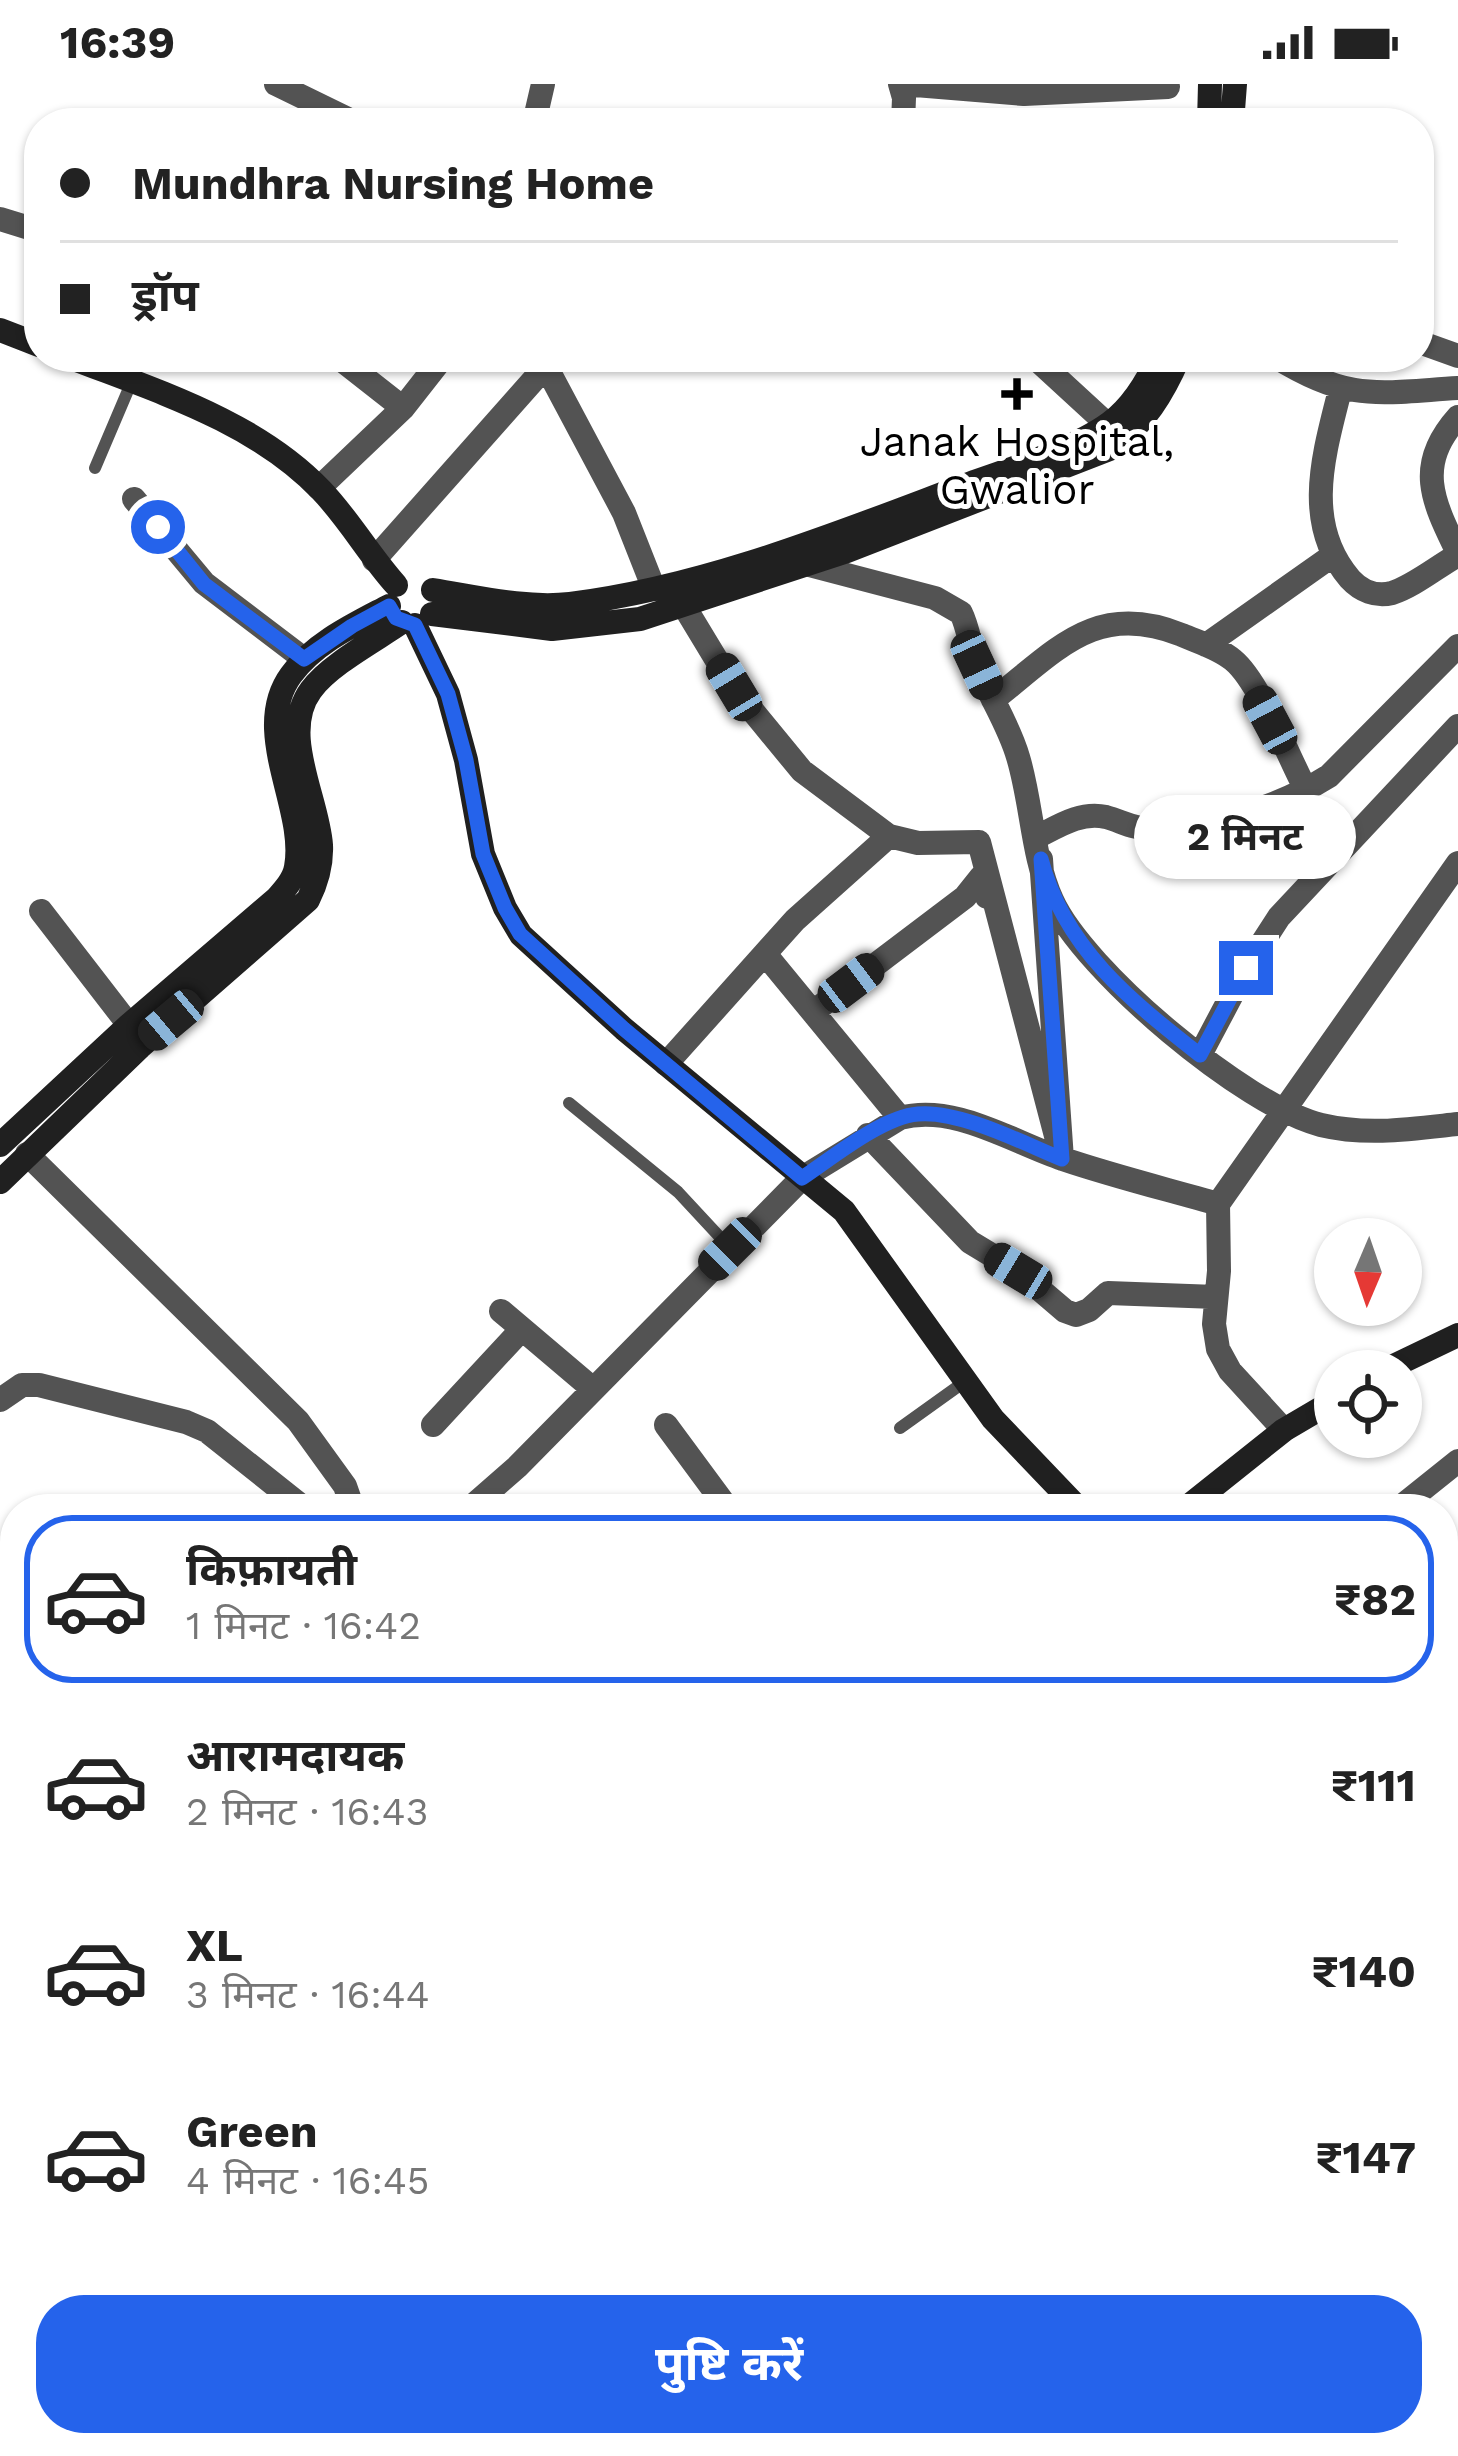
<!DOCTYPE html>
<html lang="hi">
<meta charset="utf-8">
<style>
:root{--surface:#fff;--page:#f6f6f6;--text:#222;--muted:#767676;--line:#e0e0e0;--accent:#2563eb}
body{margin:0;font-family:"Work Sans","Noto Sans Devanagari",sans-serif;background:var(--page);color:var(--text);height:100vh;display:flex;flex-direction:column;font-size:45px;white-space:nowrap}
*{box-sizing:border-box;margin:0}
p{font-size:39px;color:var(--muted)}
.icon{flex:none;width:66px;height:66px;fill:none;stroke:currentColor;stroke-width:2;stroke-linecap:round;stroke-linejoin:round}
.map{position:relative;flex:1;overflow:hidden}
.drawer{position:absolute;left:0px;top:1410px;width:1458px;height:963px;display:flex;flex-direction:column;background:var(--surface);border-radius:48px 48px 0 0;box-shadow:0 3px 9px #0004}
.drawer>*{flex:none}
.top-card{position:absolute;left:24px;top:24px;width:1410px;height:264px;border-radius:48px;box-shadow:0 3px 9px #0004;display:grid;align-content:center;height:264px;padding:0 36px;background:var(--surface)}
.needle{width:78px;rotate:182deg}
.fabs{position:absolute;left:1314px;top:1134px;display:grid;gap:24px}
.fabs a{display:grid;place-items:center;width:108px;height:108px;border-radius:50%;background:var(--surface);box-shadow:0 3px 9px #0004;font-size:60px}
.end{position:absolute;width:54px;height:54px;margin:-27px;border:15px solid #2563eb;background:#fff;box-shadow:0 0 0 6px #fff}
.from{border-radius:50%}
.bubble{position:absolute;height:84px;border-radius:42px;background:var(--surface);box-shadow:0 3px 9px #0004;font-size:39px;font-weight:700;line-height:84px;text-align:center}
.car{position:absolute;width:36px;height:72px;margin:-36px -18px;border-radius:15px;box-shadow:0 0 9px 3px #0007;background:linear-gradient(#222 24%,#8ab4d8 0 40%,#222 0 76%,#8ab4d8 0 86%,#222 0)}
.top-card b{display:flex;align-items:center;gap:42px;height:114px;font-size:45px}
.top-card b+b{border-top:3px solid var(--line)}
.top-card i{width:30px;height:30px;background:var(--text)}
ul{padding:21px 0 0;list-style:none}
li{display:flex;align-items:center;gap:36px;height:168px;margin:0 24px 18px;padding:0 12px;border:6px solid transparent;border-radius:48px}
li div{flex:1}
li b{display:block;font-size:45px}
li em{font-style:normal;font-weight:700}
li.selected{border-color:var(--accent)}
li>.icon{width:108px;height:108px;stroke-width:1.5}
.cta{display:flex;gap:24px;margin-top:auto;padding:24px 36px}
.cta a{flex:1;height:138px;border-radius:48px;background:var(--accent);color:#fff;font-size:48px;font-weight:700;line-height:138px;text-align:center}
.status{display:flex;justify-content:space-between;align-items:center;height:84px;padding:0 60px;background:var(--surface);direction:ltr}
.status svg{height:33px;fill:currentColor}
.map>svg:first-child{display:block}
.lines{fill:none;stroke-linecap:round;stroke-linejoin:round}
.lane{stroke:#535353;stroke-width:12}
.street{stroke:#535353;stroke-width:24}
.secondary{stroke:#202020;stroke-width:24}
.route{stroke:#2563eb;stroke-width:15}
.poi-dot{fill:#000;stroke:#fff;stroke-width:4.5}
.labels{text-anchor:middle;stroke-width:10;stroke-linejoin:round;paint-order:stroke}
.poi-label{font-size:42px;fill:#000;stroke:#fff}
</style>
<div class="status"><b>16:39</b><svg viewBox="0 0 49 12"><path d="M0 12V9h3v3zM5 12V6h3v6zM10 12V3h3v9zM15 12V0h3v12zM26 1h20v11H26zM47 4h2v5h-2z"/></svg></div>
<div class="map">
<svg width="1458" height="2372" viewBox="0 0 1458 2372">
<rect width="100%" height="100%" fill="#fff"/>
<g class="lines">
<!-- lane -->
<path class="lane" d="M95 384 132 297
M569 1019 678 1108 730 1164
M900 1344 967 1296"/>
<!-- street -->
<path class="street" d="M276 0 356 39
M900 0 904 14 903 39
M903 0 1024 10 1168 3
M91 36 97 39
M534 39 543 0
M0 135 39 147
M1419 258 1458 272
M338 273 403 324
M541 273 624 429 654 505
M1034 273 1108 341
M1276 273C1349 318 1376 309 1458 304
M1340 306C1324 370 1302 439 1350 495 1361 507 1376 513 1392 509 1414 502 1438 482 1458 471
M1458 333C1415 381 1432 416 1458 469
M319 404 403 324 443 273
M134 415 204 499 304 575
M374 476 546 282
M809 481 935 514 961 529C969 545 970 564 977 581 989 612 1009 641 1018 673 1032 719 1032 772 1052 816 1084 887 1245 1022 1321 1041 1367 1052 1412 1045 1458 1040
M684 522 733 603 802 687 889 752 918 759 979 758 1062 1075 1041 775
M1206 561 1332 472
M993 616C1057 566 1096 516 1182 551 1198 558 1219 564 1233 576 1259 597 1289 674 1306 706
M1035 754C1057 743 1080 727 1106 733 1121 737 1134 745 1151 745 1212 744 1278 724 1329 692L1458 562
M41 827 129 941
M765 870 900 1034
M813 928 965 813 981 793 987 813
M1200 971 1246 884 1279 833 1458 642
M666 980 795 836 889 752
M868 1051 970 1158 1018 1187 1065 1227 1076 1231 1089 1226 1108 1209 1216 1213
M27 1070 298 1337 345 1402 353 1425
M501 1227 593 1305
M0 1316 22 1301H39L186 1338 207 1347 305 1425
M433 1341 522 1245
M666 1341 728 1425
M1284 1346 1230 1287 1218 1265 1214 1240 1219 1187 1218 1120 1458 779
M469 1425 517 1383 802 1094 900 1034C954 1019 1012 1058 1063 1075 1113 1092 1166 1105 1218 1120
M1398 1425 1458 1377
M0 1550 15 1547
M0 1609 15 1611
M1443 1644 1458 1639
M0 1814 15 1826
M0 2023 15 2020
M1443 2202H1458
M0 2289 15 2284
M706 2372 732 2358
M1154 2372 1165 2358"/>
<!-- secondary -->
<path class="secondary" d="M1209 39 1210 0
M1232 39 1235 0
M0 246 39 261
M69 273C156 307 255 337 321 406 349 435 369 471 396 501
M433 506C477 513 525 525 570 520 706 503 838 449 966 401 1008 386 1075 365 1110 339 1131 323 1147 298 1158 273
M432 530 552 545 640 535 847 467 1112 364C1145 339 1163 310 1179 273
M415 541 448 610 466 676 483 770 505 824 521 851 624 945 844 1127 993 1335 1079 1425
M0 1061 129 941 277 814C285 805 294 795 296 783 307 724 250 647 291 591 314 559 355 540 389 522
M0 1098 140 963 308 816C317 798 322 781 321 761 318 715 279 649 311 606 329 581 376 556 402 538
M1383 1287 1458 1251
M1185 1425 1284 1346 1335 1316
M1443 1961 1458 1954
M0 2007 15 1997
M346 2372 384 2358"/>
</g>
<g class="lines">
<!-- route -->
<path class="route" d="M158 443 204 500 304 575 352 542 389 522 396 534 415 541 448 610 466 676 483 770 505 824 520 850 624 945 802 1094C832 1074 882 1033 918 1030 959 1026 1023 1059 1062 1075L1041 775C1064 864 1130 916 1200 971L1246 884"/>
</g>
<!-- markers -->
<path class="poi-dot" d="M1011 292h12v12h12v12h-12v12h-12v-12h-12v-12h12z"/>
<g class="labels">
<!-- poi labels -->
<g class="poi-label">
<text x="1017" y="372">Janak Hospital,<tspan x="1017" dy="48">Gwalior</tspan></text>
</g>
</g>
</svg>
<div class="fabs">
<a><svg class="needle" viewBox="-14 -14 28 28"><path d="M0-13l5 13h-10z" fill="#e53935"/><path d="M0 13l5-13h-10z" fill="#767676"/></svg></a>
<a><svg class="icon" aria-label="locate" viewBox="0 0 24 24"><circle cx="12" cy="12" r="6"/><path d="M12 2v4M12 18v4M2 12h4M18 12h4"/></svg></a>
</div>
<i class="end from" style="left:158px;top:443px"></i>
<i class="end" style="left:1246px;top:884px"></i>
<div class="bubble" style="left:1134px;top:711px;width:222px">2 मिनट</div>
<i class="car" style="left:977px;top:581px;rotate:155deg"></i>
<i class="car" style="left:734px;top:603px;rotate:329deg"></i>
<i class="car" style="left:1270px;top:636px;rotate:332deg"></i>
<i class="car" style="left:851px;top:899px;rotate:53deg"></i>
<i class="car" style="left:171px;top:936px;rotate:230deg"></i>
<i class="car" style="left:730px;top:1165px;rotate:225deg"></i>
<i class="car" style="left:1018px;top:1187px;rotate:301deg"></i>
<div class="top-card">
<b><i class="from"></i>Mundhra Nursing Home</b>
<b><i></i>ड्रॉप</b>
</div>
<section class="drawer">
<ul>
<li class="selected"><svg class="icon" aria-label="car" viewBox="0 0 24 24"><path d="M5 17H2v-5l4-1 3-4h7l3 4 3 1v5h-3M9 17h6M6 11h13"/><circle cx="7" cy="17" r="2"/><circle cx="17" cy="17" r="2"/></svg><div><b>किफ़ायती</b><p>1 मिनट · 16:42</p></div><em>₹82</em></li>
<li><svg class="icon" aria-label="car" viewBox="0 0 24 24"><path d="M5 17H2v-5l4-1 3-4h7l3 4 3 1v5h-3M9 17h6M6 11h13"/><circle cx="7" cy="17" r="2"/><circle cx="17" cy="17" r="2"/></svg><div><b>आरामदायक</b><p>2 मिनट · 16:43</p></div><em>₹111</em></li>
<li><svg class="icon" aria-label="car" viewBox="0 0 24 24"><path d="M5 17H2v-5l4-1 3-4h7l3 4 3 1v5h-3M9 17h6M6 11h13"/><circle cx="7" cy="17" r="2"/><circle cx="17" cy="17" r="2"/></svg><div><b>XL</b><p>3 मिनट · 16:44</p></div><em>₹140</em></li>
<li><svg class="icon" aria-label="car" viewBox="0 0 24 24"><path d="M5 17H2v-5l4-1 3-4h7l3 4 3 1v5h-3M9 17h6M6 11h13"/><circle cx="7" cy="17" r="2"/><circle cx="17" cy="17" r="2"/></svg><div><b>Green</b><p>4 मिनट · 16:45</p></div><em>₹147</em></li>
</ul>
<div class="cta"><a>पुष्टि करें</a></div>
</section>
</div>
